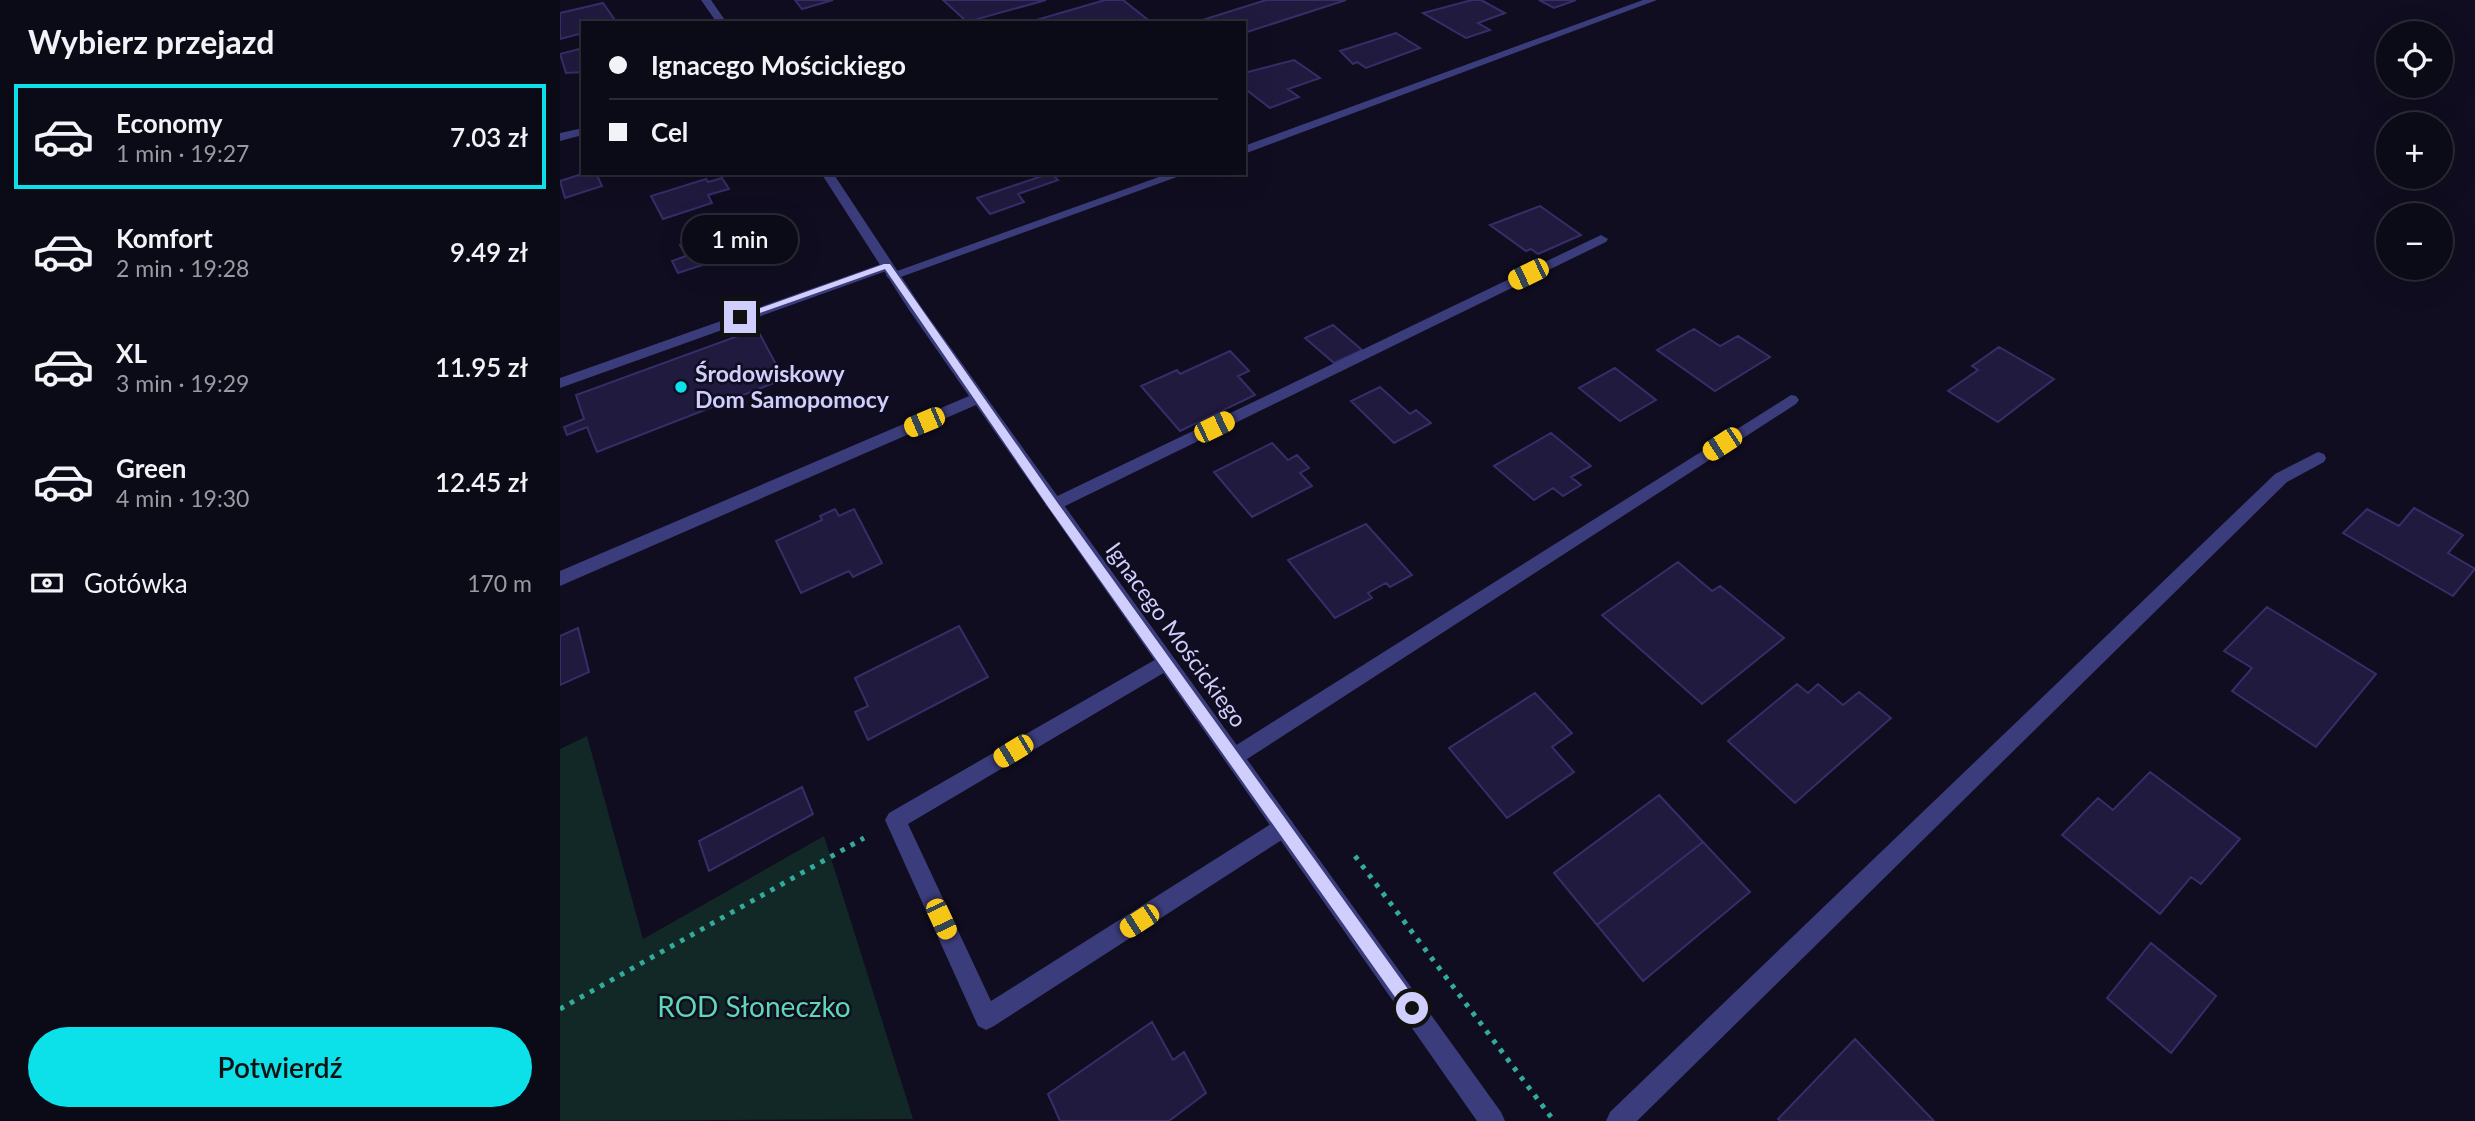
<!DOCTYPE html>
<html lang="pl">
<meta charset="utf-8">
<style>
:root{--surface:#0b0a17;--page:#141320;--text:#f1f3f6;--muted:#9a9aa1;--line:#2b2b36;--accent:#0ce1ea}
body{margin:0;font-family:Lato,sans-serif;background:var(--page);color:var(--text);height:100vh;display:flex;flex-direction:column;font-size:26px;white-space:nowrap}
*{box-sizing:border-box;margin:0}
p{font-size:23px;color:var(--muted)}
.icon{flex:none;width:38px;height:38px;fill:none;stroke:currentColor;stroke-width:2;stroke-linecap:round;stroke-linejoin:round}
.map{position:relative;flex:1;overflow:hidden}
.panel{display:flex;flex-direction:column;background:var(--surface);width:560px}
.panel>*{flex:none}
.banner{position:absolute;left:21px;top:21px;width:665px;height:154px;border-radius:0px;box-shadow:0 7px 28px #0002,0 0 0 2px var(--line);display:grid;align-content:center;height:154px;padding:0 28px;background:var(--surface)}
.tools{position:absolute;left:1816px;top:21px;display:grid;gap:14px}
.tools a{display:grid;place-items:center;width:77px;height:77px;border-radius:50%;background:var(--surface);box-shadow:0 7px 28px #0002,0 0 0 2px var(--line);font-size:35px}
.end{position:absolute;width:32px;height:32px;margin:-16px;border:9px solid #d0cefd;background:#111;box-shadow:0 0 0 4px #111}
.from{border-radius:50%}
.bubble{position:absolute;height:49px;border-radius:24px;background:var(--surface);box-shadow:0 7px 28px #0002,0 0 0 2px var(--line);font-size:23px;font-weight:600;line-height:49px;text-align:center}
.car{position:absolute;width:21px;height:42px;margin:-21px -10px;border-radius:9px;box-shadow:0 0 5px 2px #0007;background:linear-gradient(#f5c518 24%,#345 0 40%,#f5c518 0 76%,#345 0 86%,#f5c518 0)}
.banner b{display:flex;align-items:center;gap:24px;height:66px;font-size:26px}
.banner b+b{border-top:2px solid var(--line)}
.banner i{width:18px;height:18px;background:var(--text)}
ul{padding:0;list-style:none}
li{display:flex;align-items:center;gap:21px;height:105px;margin:0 14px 10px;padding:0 14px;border:4px solid transparent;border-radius:0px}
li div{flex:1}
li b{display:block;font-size:26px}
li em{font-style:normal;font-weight:600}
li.on{border-color:var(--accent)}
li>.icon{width:63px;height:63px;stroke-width:1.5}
h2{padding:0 28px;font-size:32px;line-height:84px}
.pay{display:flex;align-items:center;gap:18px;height:77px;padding:0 28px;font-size:26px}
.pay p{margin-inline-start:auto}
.cta{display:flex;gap:14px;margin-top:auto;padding:14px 28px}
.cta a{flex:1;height:80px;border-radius:42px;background:var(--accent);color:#111;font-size:28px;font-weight:600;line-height:80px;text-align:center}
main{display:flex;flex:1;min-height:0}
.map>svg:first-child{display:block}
.green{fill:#112826}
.building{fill:#201a3f;stroke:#362e69;stroke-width:2}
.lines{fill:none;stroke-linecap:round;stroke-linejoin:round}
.path{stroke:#33ab9c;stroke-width:5;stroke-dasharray:4.5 7;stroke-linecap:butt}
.lane{fill:#3b3c7b;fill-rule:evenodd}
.street{fill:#3b3c7b;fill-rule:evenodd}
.route{fill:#d0cefd}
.poi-dot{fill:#0ce1ea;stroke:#0f0d1f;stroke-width:2.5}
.labels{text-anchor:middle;stroke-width:5;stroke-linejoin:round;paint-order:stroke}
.poi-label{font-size:23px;font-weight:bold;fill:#d0cefd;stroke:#0f0d1f;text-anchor:start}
.street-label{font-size:23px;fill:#d0cefd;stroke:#0f0d1f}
.near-park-label{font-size:28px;fill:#5ed8b2;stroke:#0f0d1f}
</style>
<main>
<section class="panel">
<h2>Wybierz przejazd</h2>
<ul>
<li class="on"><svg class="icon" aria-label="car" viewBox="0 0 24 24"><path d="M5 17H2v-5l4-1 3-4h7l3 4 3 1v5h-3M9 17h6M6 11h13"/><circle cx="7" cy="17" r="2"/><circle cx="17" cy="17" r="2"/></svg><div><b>Economy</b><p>1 min · 19:27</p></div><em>7.03 zł</em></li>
<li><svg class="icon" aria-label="car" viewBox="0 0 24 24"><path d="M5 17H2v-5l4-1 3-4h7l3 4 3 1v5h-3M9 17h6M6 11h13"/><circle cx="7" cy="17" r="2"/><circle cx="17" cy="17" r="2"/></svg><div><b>Komfort</b><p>2 min · 19:28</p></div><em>9.49 zł</em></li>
<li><svg class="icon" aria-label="car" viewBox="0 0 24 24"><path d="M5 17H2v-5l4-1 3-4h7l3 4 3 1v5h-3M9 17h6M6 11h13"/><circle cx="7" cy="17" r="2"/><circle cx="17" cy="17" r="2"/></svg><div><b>XL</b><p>3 min · 19:29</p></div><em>11.95 zł</em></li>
<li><svg class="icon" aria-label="car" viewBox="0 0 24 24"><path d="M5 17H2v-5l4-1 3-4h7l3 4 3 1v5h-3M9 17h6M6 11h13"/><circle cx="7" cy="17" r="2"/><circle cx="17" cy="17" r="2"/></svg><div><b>Green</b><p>4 min · 19:30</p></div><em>12.45 zł</em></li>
</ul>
<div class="pay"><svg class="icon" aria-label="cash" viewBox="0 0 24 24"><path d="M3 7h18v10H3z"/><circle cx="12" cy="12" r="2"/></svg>Gotówka<p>170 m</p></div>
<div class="cta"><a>Potwierdź</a></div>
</section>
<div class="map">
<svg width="1915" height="1121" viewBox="0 0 1915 1121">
<rect width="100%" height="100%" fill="#0f0d1f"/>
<!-- green -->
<path class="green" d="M27 736 83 939 264 836 353 1119 0 1121V749Z"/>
<!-- building -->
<path class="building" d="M235 0H273L242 9Z
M383 0H486L407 22Z
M545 0H563L592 23H466Z
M706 0H786L684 33V23H633Z
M912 0H921L945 13 918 23 930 30 906 38 863 13Z
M979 0H1016L994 8Z
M43 3 57 23H23V33L0 39V13Z
M836 33 860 48 806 68 797 62 793 64 780 51Z
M23 48V72L6 73 0 54Z
M734 60 760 78 728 89 739 97 710 108 684 88V73Z
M25 173H36L42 186 5 198 0 181Z
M491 173 498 180 458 194 464 202 430 214 417 198Z
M162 178 169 189 148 195 152 203 103 219 91 196 146 179 148 182Z
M980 206 1021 235 978 254 971 249 966 251 930 225Z
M173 227 178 237 187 234 194 248 118 273 112 261 126 256 120 245Z
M773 325 802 350 774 363 745 338Z
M197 329 224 379 37 452 27 427 7 435 4 427 24 419 16 395Z
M1134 329 1160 346 1178 336 1210 357 1155 391 1097 350Z
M1439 347 1494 379 1438 422 1388 391 1418 370 1412 366Z
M670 351 689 371 678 376 695 395 620 431 581 386 617 370 620 374Z
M1055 368 1096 400 1060 421 1019 388Z
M820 387 850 414 856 410 871 423 834 443 791 401Z
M991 433 1031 466 1011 477 1021 485 1003 496 993 488 974 500 934 466Z
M712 443 728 460 737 455 749 468 740 473 752 486 692 517 654 472Z
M1854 508 1903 535 1888 553 1915 569 1893 596 1783 533 1807 509 1839 526Z
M275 509 279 516 294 509 322 563 293 577 289 571 241 593 216 541 262 520 260 516Z
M806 524 852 575 830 587 826 583 808 593 812 598 775 618 728 560Z
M1118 562 1152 591 1160 586 1224 638 1142 704 1042 615Z
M1707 607 1816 674 1756 747 1672 691 1692 668 1664 651Z
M399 626 428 677 308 740 295 712 308 706 295 678Z
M18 628 29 672 0 685V636Z
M1237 684 1248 693 1258 684 1283 705 1299 692 1331 718 1235 803 1168 741Z
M975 693 1012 733 992 747 1014 772 947 818 889 748Z
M1590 772 1680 839 1641 884 1631 877 1600 914 1502 835 1538 798 1553 810Z
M242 787 253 814 149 871 139 841Z
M1099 795 1143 842 1037 925 994 873Z
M1143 842 1190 892 1083 981 1037 925Z
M1591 943 1656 996 1611 1053 1547 998Z
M592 1022 613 1060 624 1052 646 1093 609 1121H500L488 1094Z
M1295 1039 1374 1121H1220L1218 1119Z"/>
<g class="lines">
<!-- path -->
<path class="path" d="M795 856 994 1121
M0 1009 304 838"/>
<!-- lane -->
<path class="lane" d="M1083 0H1097L684 154V146Z
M23 128V135L0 141V133Z
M610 173H628L338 278H328L326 275Z
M1041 235 1048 239 1046 242 499 509 493 511 485 505 487 501Z
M327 262 332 263V269L0 388V378Z
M1231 395 1236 396 1239 400 1236 404 681 763 674 766 667 763 664 757 667 751Z
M1758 452 1764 454 1766 458 1764 462 1727 482 1077 1121H1046L1050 1112 1715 474Z
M605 654 612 656 614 662 612 668 348 824 431 1001 717 820 724 817 731 820 735 827 731 834 434 1026 426 1030 418 1026 325 820 329 813Z"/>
<!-- street -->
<path class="street" d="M141 0H151L167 23H157Z
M261 173H273L362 308 941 1112 945 1121H917L416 405 0 586V571L409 396 349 310Z"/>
</g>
<!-- route -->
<path class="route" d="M324 264H330L497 502 858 1003V1014H847L489 508 325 269 183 319 175 317Z"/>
<!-- markers -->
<circle class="poi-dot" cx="121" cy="387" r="7"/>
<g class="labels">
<!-- poi labels -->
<g class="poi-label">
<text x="135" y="382">Środowiskowy<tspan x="135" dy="26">Dom Samopomocy</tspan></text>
</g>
<!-- street labels -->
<g class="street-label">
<text transform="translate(616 635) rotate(54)" y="8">Ignacego Mościckiego</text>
</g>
<!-- near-park labels -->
<g class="near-park-label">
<text x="194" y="1017">ROD Słoneczko</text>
</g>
</g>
</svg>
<div class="tools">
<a><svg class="icon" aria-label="locate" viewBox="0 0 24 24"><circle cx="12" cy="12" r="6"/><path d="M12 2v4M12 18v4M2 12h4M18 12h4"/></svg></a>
<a>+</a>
<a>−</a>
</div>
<i class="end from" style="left:852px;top:1008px"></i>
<i class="end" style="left:180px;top:317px"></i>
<div class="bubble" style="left:122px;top:215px;width:116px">1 min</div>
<i class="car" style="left:968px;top:274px;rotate:244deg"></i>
<i class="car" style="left:364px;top:422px;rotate:247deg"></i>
<i class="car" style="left:654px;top:427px;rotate:64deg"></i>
<i class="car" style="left:1162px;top:444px;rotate:237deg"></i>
<i class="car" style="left:453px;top:751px;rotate:239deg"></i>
<i class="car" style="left:381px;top:919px;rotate:155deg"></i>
<i class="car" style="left:579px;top:921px;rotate:237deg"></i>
<div class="banner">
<b><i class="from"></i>Ignacego Mościckiego</b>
<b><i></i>Cel</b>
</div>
</div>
</main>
